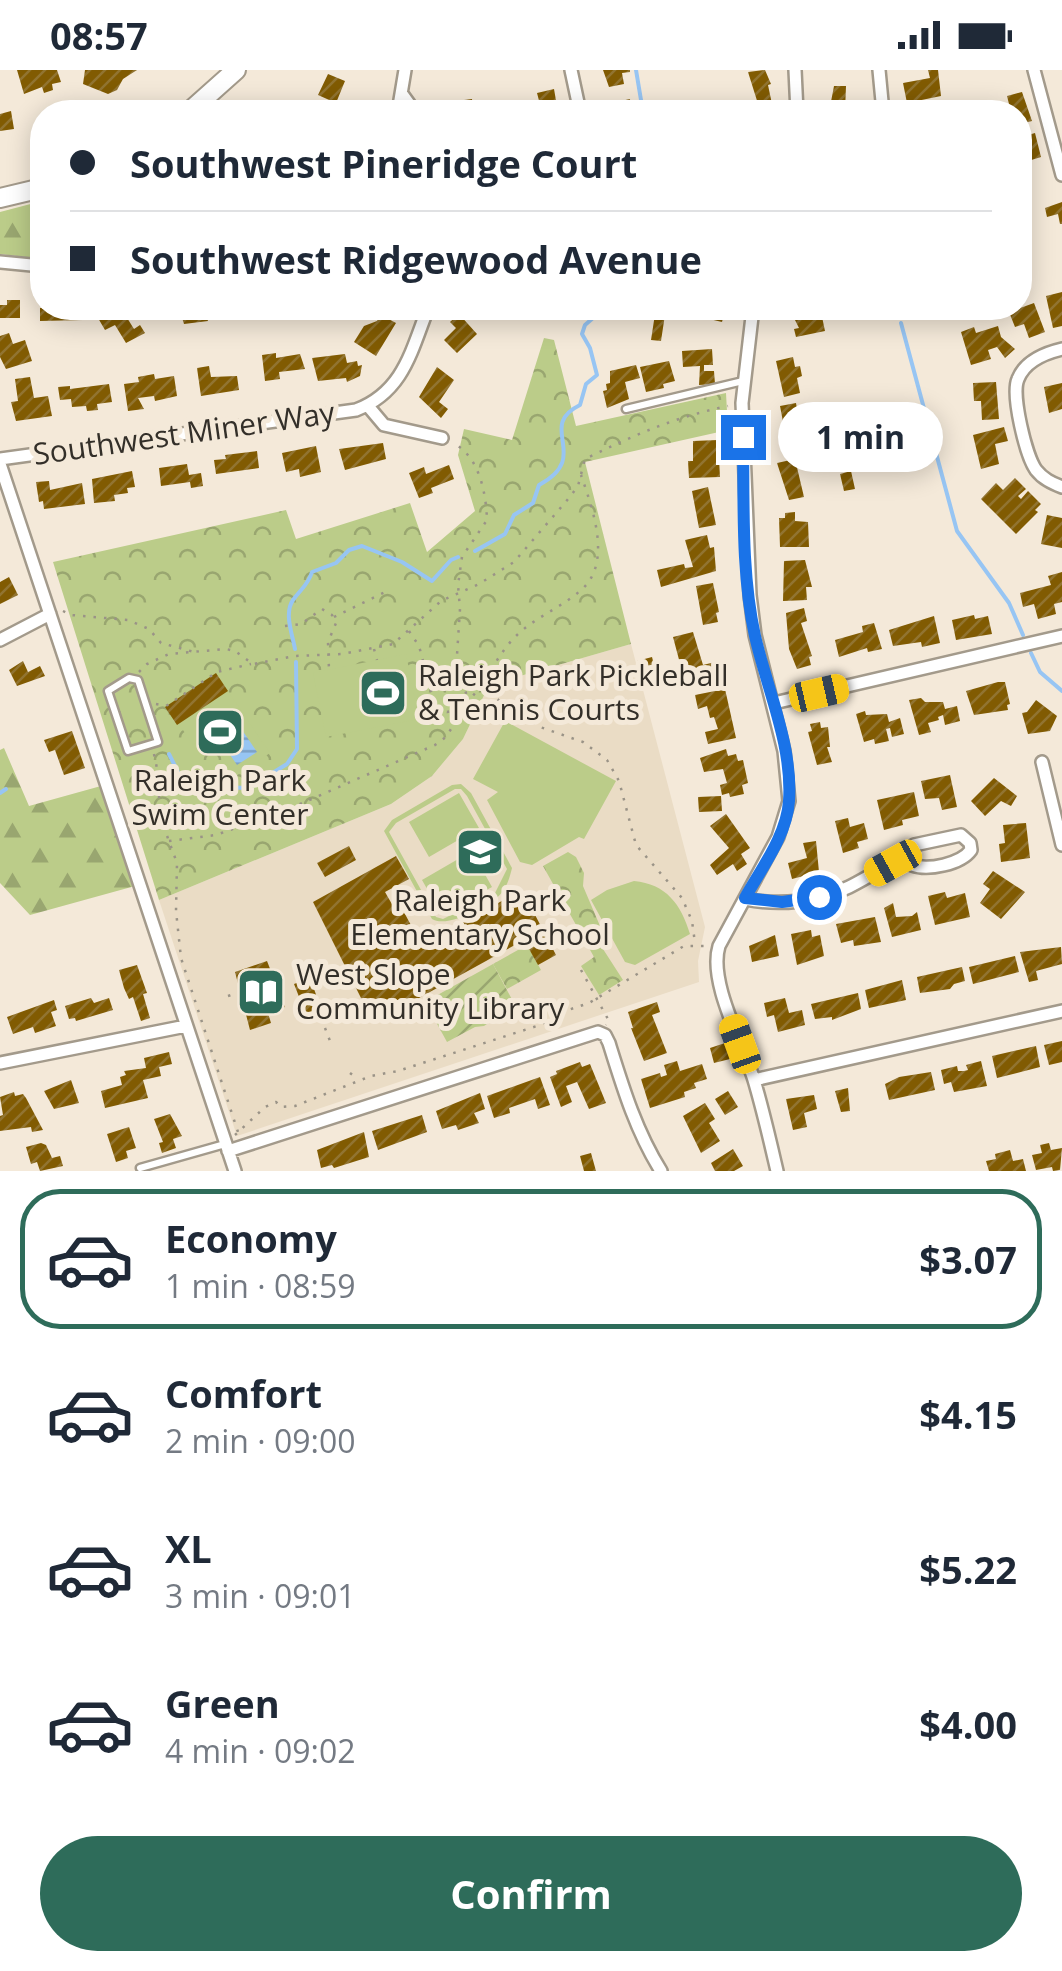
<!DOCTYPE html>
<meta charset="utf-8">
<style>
:root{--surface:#fff;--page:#f6f6f7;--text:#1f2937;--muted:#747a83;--line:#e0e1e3;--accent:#2e6c5a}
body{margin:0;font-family:"Open Sans",sans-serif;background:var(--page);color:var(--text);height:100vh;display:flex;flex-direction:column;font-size:38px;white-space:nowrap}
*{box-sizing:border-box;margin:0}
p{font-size:32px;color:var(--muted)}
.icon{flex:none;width:55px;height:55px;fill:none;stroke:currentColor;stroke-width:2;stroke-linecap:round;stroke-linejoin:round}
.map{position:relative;height:1101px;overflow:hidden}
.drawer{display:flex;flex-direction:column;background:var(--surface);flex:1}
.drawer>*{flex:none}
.banner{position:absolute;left:30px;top:30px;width:1002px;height:220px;border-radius:40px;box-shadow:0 5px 25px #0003;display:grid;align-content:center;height:220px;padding:0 40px;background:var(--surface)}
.end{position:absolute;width:45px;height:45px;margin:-22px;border:12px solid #1a73e8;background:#fff;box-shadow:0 0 0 5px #fff}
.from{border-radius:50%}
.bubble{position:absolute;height:70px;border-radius:35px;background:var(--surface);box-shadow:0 5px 25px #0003;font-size:32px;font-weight:700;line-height:70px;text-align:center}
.car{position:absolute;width:30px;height:60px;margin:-30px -15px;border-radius:12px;box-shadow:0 0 8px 2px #0007;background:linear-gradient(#f5c518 24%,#345 0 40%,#f5c518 0 76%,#345 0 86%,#f5c518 0)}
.banner b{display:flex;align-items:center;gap:35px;height:95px;font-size:38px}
.banner b+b{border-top:2px solid var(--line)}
.banner i{width:25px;height:25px;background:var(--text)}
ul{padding:18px 0 0;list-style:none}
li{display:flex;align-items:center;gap:30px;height:140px;margin:0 20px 15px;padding:0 20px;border:5px solid transparent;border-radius:40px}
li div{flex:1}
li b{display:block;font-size:38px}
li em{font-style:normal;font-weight:700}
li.selected{border-color:var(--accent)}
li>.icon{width:90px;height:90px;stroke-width:1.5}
.button{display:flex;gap:20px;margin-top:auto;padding:20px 40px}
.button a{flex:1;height:115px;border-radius:60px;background:var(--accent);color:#fff;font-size:40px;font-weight:700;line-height:115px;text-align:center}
.status{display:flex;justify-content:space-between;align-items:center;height:70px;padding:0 50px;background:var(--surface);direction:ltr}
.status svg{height:28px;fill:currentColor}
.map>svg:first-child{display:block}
.built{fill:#eadcc5}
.forest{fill:url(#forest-firs)}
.park{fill:url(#park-crowns)}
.garden{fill:url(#garden-furrows)}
.pitch{fill:#bbcc89;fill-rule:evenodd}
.water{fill:url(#water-rules)}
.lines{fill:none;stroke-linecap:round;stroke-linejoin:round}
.stream{stroke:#97c5f3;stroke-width:4}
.building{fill:url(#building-hatch)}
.lane-casing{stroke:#a39a8b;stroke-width:11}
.street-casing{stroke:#a39a8b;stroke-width:16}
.secondary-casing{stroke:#a39a8b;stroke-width:22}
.path{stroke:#9a9387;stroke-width:2.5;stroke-dasharray:2.5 8;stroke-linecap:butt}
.lane{stroke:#fff;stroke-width:6}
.street{stroke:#fff;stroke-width:11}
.secondary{stroke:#fff;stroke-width:18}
.route{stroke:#1a73e8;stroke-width:12}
.labels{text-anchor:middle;stroke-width:10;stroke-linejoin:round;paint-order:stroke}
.street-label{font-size:30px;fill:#332f29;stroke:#f4e9d9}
.poi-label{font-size:30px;fill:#332f29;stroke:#f4e9d9;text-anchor:start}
</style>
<div class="status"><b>08:57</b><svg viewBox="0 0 49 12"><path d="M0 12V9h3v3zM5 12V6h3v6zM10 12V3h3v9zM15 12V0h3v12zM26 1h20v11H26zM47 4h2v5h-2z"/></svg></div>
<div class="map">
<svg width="1062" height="1101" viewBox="0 0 1062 1101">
<defs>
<pattern id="forest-firs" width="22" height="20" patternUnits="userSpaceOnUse" patternTransform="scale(2.5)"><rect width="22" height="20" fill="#bbcc89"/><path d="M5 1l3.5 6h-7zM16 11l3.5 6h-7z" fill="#99a670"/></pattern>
<pattern id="park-crowns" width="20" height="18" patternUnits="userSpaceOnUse" patternTransform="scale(2.5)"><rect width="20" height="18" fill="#bbcc89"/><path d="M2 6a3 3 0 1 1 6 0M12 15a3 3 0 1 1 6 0" fill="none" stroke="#99a670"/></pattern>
<pattern id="garden-furrows" width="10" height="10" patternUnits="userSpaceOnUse" patternTransform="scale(2.5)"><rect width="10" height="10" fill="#bbcc89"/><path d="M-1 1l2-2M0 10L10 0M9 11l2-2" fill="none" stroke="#99a670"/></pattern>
<pattern id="water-rules" width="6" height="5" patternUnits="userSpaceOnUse" patternTransform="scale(2.5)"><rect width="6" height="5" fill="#97c5f3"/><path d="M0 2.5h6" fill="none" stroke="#7ca0c5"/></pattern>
<pattern id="building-hatch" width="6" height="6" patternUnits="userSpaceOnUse" patternTransform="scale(2.5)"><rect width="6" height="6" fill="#815b02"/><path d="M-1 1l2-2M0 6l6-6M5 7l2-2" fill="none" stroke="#917431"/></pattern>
</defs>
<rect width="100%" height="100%" fill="#f4e9d9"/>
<!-- built -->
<path class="built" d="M631 574 705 857 698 891 699 912 237 1066 159 830 391 734 432 706 463 669 489 615Z"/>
<!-- forest -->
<path class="forest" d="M42 131V189L0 184V142Z
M4 678 29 736 101 716 135 816 30 845 0 813V680Z"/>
<!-- park -->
<path class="park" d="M544 268 554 270 576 356 726 323 728 360 585 392 631 574 489 615 463 669 432 706 391 734 159 830 53 492 286 440 296 469 410 433 427 482 475 441 458 385 464 359 512 370Z
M568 782 576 787 584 803 583 816 603 863V879L623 910 599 925 581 896 594 887 543 796Z
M527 875 541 900 507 919 493 894Z"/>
<!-- garden -->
<path class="garden" d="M493 894 515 935 484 956 475 957 447 972 425 932Z"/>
<!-- pitch -->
<path class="pitch" d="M406 584 419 649 326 667 313 603Z
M228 621 270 683 236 706 216 678 208 682 200 671 193 675 179 654Z
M505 651 616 711 584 769 579 767 532 795 520 792 487 730 498 722 473 709Z
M461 714 471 723 512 798C510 806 508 814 503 821 494 835 447 859 432 849L384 761 392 750 452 715ZM455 719H461L467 726 507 799 495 823 443 849 436 847 389 762 396 753Z
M459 723 479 758 429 787 409 752Z
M472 781 492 817 442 845 422 810Z
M634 811C666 814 681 834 690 864L635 895 625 892 591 830 607 820Z"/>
<!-- water -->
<path class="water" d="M234 648 257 682 237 695 214 661Z"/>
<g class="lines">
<!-- stream -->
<path class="stream" d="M636 0 643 42
M901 253 957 461 1009 533 1023 565
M475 481 505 464 514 445 533 433 539 415C593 386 535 357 580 335L586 314 597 305 590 278 582 264 585 255 593 248V238
M295 579C292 563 284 543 293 530 301 519 308 515 312 502L336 493 349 480 362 476 402 492 432 511 451 490 458 487
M1031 583 1040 602 1062 621
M169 684 179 704 192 716 248 718 287 694 297 679 296 592
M0 723 6 719"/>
</g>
<!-- building -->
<path class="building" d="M17 0H57L61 12 52 14 53 20 44 23 42 17 24 24Z
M85 0H137L123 9 117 20 108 24 83 14Z
M603 0H630V2L622 3 624 14 609 17Z
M765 0 771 14 768 15 772 34 759 37 748 2Z
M928 0H938L941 26 907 33 903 13 930 8Z
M328 4 345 11 336 33 318 25Z
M834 16H846L845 42H829Z
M554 19 558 42H542L537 23Z
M1022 22 1032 51 1020 54V42H1011L1007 26Z
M472 29 473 38H479L480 42H457L456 31Z
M630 29 631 42H615L612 33Z
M941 31V36L954 33 956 42H911V39Z
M11 41 14 59 0 61V44Z
M1035 63 1041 87 1025 92 1020 67Z
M1062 132V154H1060L1058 144 1047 147 1045 138Z
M1062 222V256L1053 258 1046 226Z
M7 230H20V248H0V235H7Z
M1034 233 1045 262 1029 268 1024 254 1015 257 1009 242Z
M40 238H83V250L40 251Z
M116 238H133L124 243 134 259 140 255 145 263 126 273 115 255 105 260 98 248Z
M179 238H213L214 243 206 245 208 251 184 254Z
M621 238H666L661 271 651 270 655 244 640 242V247L620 244Z
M708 238H726L722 252 705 248Z
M800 238H814L815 243 821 242 825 261 796 267 794 259 799 258 794 248 802 246Z
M459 244 477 264 457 283 444 270 456 258 450 252Z
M381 245 396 253 376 286 354 272 364 256 377 251Z
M998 256 1001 267 1015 279 1005 288 997 277 988 280 991 289 971 295 961 262 974 257 976 263Z
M9 263 13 274 25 270 32 291 6 299 0 287V266Z
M712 279 713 295H704V301H714L715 314 699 315 700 296 683 297 682 281Z
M276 283V288L300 284 305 299 279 302 280 309 265 311 262 285Z
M345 284 347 293 357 291 358 296 362 295 360 306 347 312 346 308 318 311 312 288Z
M793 287 795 297 800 296 802 306 797 308 800 323 784 327 776 291Z
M669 291 675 311 663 314 664 318 646 322 640 297Z
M636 295 640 308 625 312 629 329 607 338 603 321 607 320 606 314 610 313V301Z
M209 296 211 307 237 306 239 320 201 326 197 298Z
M437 297 454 310 439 332 448 339 441 348 419 327Z
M154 304 155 309 174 306 177 326 155 331 154 326 138 328 144 339 128 341 124 314 139 312 138 307Z
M30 307 34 328 48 326 52 346 16 351 11 332 18 331 15 309Z
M996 312 999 349 982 350 981 331H974L973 313Z
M1062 313V339L1049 343 1044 317Z
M109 314 112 332 97 334 98 340 87 341 86 336 72 337 71 329 60 330 58 317 70 316V319Z
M796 333 803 375 788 378 780 336Z
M1004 357 1008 371 995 374 999 394 981 399 973 365Z
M718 370 720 407 689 408 688 391H693V371Z
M383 373 386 389 345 400 339 379Z
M316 376 321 402 300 407 299 399 286 402 282 383Z
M257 381 259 398 216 404 214 390 226 389 225 385Z
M795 389 804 427 789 430 777 393Z
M187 394 189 405 201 403 203 416 191 418 190 412 161 416 159 398Z
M449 395 454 409 431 418 433 423 419 428 409 403 424 397 426 404Z
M132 401 135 417 127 418 128 423 114 425 115 431 94 433 92 409Z
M851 401 855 419 844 421 840 404Z
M1015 408 1026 419 1018 426 1021 429 1028 421 1041 434 1035 440 1038 442 1016 464 981 429 996 413 1003 420Z
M49 411 50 420 82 413 85 434 44 439 43 431 39 432 36 412Z
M708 417 716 455 699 458 692 421Z
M795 442V451L808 452 809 477H780L779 448H785V443Z
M1047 445 1062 448V478L1041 474Z
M707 465 710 478 714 477 716 501 661 517 657 500 684 494 685 498 693 497 685 470Z
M805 490 812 517H806L807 530 783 531 784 491Z
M1062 502V532L1054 534 1056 544 1038 549 1034 534 1023 537 1020 523 1051 515 1048 506Z
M9 507 18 525 0 534V512Z
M713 513 719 542 716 543 718 552 703 555 696 516Z
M804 538 807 551 801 553 812 586 809 587 811 595 797 599 789 579 786 543Z
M974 545 975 549 988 546 992 564 956 570 952 550Z
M934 546 940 573 922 577 921 572 893 576 889 560Z
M874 553 882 579 868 582 867 578 839 587 835 570 863 562 862 556Z
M693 562 703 595 723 590 727 606 686 616 673 567Z
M652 587 658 610 644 614 637 591Z
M23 591 28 602 40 596 45 606 17 616 9 600Z
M216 603 228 621 177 655 165 637Z
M998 612H1005L1010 634 1007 635 1008 640 974 645 966 621Z
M725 619 736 668 708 674 705 662 718 659 714 647 710 648 707 636 698 639 695 625Z
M921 628 925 632H943L945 639 957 636 960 651 945 655 943 645 938 647 939 650 928 653 931 662 919 665 909 630Z
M1036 630 1057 646 1050 661 1028 664 1022 643 1027 642Z
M865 641 866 645 887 644 889 652 900 648 904 664 892 667 890 658 886 659 889 671 875 674 874 669 864 672 856 644Z
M820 652 821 658 828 657 830 677H827L832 692 817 695 808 662 812 661 810 654Z
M72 661 85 698 64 705 55 680 49 682 44 670Z
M726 679 728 686 736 684 738 691 743 690 748 713 742 715 744 724 730 727 729 723 722 725 720 715 727 713 723 699 704 702 700 688Z
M950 705 957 737 942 740 939 728 925 729 921 711Z
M994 708 1017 726 1011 736 1001 731 985 746 971 731Z
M914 722 919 746 902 750 903 755 884 760 877 730Z
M721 726 722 741 699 742 698 727Z
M726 744 750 778 741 784 747 794 737 801 733 794 717 805 710 795 729 778 710 756Z
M848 748 850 757 864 753 868 769 857 772 859 778 843 783 835 751Z
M1026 753 1030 788 1001 792 999 774 1005 773 1003 755Z
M816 771 819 802 792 809 788 793 807 788 803 773Z
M349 776 356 790 325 807 317 793Z
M396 786 409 809 385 822 393 836 399 833 419 870 414 873 416 878 522 820 556 885 538 895 524 870 381 949 371 930 364 934 313 832Z
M993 801 1025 822 1001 849 980 833 990 819 983 814Z
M945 822 947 828 965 823 970 847 935 855 928 826Z
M893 833 896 847 912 846 917 842 921 860 892 867 884 838Z
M875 847 881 872 854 876 853 870 841 873 836 854Z
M811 860 812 867 820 865 824 886 797 895 791 864Z
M775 865 779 886 752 892 749 876Z
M1061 877 1062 894 1036 901 1038 910 1029 912 1020 882Z
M1015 886 1019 902 973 914 969 897Z
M267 891 285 937 268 943 271 953 250 960 235 902Z
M137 895 147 923 143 924 150 948 141 951 133 927 129 929 124 918 119 900Z
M962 897 965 911 954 914 950 919 920 923 917 907Z
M310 908 322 941 307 947 294 914Z
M902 910 906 930 869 938 865 920Z
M858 923 861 939 832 950V947L815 949 811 934Z
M91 928 94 933 109 928 113 940 76 951 75 948 69 949 65 936Z
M785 928 789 943 802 940 805 955 778 962 774 945 767 947 764 933Z
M54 930 57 940 51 942 56 956 35 963 33 957 13 964 7 947Z
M657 932 660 942 652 945 667 983 644 991 631 958H633L628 942Z
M1062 971V992L1049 995 1044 975Z
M725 973 730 989 714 993 710 978Z
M1036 976 1040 997 997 1008 992 986Z
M169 982 172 994 159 997 161 1006 143 1010 148 1028 105 1038 101 1021 122 1015 120 1007 126 1005 124 1001 146 998 144 988Z
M677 991 680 1001 702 994 707 1009 694 1013 696 1018 684 1022 685 1027 650 1038 641 1009 660 1003 661 1007 667 1005 664 995Z
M981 991 987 1016 954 1022 951 1012 944 1014 941 1000 957 996 958 1001H964L968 1000 966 995Z
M580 992 582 997 590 994 606 1033 589 1039 577 1012 566 1016 572 1032 561 1037 550 1007 557 1004 556 1001Z
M931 1002 935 1020 889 1030 885 1014 899 1007Z
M540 1007 550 1035 538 1039 535 1029 509 1038 510 1043 494 1048 487 1026Z
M71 1010 79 1033 54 1039 44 1021Z
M848 1018 850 1041 841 1042 835 1021Z
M728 1021 738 1037 725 1045 715 1029Z
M14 1022 15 1026 23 1024 26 1028 43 1060 32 1062 31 1057 0 1061V1046L3 1045 0 1027Z
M480 1023 485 1039 474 1043 479 1053 458 1060 456 1055 442 1059 436 1041Z
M814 1025 817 1039 804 1043 807 1057 793 1060 786 1029Z
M705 1033 715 1049 709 1053 720 1071 701 1083 683 1046Z
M170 1044 182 1066 173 1069 176 1078 162 1083 159 1073 163 1072 154 1049Z
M422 1045 427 1062 378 1080 372 1061Z
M129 1057 136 1078 126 1081 128 1088 116 1092 107 1064Z
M364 1062 369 1087 334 1098 332 1095 321 1098 317 1080Z
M41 1073 46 1075 52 1088 60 1086 63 1096 40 1101 37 1092 31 1094 26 1077Z
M1049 1073 1051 1080 1062 1078 1060 1100 1053 1101 1052 1097 1036 1100 1032 1085 1042 1083 1040 1075Z
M733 1079 743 1096 734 1101H715L711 1093Z
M1010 1080 1013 1091 1023 1089 1026 1101H989L986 1091 996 1089 995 1084Z
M591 1083 596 1101H584L580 1086Z"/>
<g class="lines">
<!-- lane casing -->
<g class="lane-casing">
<path id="lane" d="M626 339 743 311
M129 608 138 610 158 672 128 681 108 621Z
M140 1098 225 1074"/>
</g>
<!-- street casing -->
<g class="street-casing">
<path id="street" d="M571 0 580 42
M795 0 797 42
M879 0 883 42
M1034 0 1062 105
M402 24 415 42
M398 42 405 0
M0 192 42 196
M753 238 742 333 750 525 755 565 784 681 789 731 778 767 719 876C708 912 743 974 754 1010 763 1040 770 1071 777 1101
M1062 279C1045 283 1025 291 1018 309 1011 325 1026 386 1036 400 1043 409 1052 413 1062 417
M368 336 384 355 442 368
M0 389 356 340C403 322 411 282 428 238
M0 394 235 1101
M0 570 50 544
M774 633 1062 566
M1042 692 1062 775
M961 765 970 773 971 780C961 794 928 801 912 795L908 782 914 775Z
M745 829C779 836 818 832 849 817 869 807 887 794 908 788
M0 993 186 956
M754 1010 1062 941
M228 1081 598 962 605 965 609 973C623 1018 636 1061 661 1101"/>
</g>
<!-- secondary casing -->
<g class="secondary-casing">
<path id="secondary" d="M189 42 236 0
M0 128 42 118"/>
</g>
<!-- path -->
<path class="path" d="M63 541 71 545 128 550 149 559 161 573 194 582
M334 547 385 522
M285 556 301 554 322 539 332 545 336 553 328 572 329 600
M409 561 419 576 436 639 447 642 497 629 540 657 583 672 607 690 619 711 636 775 682 828 692 851 695 873
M374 579 377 590
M139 602 147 594 169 584 226 579 235 581 253 594 295 586 342 584 393 574 441 531 479 514 514 492 569 428 578 416 585 389C634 365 675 347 728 336
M466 633C487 613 496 585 517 565 536 547 560 538 580 521 613 494 593 440 581 405
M156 634 166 636 217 602 251 594
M154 684 159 708V744L177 793 176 841 181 888 238 1062
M169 771 216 765 291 738 435 675 446 667 465 637 466 623 457 599V585L460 539 458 515 462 487 487 450C486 422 479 386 453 373
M581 900 609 951 606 955
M228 926 237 923
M325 958 330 971
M350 1003 358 1009
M235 1065 265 1037 276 1032 281 1037 295 1036 371 1006 398 1001 540 955 562 942 589 933 684 876H707"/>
<!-- lane -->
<use href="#lane" class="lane"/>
<!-- street -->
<use href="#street" class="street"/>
<!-- secondary -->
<use href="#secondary" class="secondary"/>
</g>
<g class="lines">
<!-- route -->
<path class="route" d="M743 367C744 432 741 503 755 566 767 619 793 676 789 731 787 765 761 799 745 828L782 832 819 827"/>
</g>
<!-- icons -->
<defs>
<g id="stadium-square" transform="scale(2.5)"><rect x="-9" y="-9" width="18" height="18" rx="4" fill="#2e6c5a" stroke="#f4e9d9"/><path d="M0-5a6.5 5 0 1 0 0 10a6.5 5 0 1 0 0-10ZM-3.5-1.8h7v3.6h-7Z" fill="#fff"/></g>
<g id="school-square" transform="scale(2.5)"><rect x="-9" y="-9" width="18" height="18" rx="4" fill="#2e6c5a" stroke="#f4e9d9"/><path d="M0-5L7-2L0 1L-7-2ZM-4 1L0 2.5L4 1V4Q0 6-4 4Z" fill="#fff"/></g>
<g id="library-square" transform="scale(2.5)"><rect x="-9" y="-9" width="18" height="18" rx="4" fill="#2e6c5a" stroke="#f4e9d9"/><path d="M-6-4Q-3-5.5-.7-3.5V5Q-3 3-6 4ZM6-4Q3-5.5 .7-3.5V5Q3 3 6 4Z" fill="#fff"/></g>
</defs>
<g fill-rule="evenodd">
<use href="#stadium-square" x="383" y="623"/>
<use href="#stadium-square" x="220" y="662"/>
<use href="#school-square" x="480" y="782"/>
<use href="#library-square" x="261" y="922"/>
</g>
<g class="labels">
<!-- street labels -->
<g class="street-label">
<text transform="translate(184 364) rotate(-8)" y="10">Southwest Miner Way</text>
</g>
<!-- poi labels -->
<g class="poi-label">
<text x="418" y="616">Raleigh Park Pickleball<tspan x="418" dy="34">&amp; Tennis Courts</tspan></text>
<text x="220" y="721" text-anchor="middle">Raleigh Park<tspan x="220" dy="34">Swim Center</tspan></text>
<text x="480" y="841" text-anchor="middle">Raleigh Park<tspan x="480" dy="34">Elementary School</tspan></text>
<text x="296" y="915">West Slope<tspan x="296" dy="34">Community Library</tspan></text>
</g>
</g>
</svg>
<i class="end from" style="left:819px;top:827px"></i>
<i class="end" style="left:743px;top:367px"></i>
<div class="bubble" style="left:778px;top:332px;width:165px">1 min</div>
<i class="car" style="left:819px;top:623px;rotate:77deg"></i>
<i class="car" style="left:893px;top:793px;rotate:241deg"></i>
<i class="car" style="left:740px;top:974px;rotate:340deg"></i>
<div class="banner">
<b><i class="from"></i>Southwest Pineridge Court</b>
<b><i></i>Southwest Ridgewood Avenue</b>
</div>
</div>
<section class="drawer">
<ul>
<li class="selected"><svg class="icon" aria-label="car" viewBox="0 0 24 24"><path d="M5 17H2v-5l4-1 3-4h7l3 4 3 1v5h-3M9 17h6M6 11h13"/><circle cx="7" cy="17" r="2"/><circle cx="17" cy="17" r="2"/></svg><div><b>Economy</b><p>1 min · 08:59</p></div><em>$3.07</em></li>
<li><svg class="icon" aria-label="car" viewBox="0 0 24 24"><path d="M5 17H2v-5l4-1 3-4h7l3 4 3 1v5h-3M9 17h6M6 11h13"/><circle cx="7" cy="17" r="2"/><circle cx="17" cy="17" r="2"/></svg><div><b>Comfort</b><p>2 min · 09:00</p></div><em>$4.15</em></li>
<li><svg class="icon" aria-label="car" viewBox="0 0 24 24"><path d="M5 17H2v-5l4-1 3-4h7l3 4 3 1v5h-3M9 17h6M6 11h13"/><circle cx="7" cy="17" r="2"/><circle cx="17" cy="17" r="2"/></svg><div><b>XL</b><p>3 min · 09:01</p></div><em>$5.22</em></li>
<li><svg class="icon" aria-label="car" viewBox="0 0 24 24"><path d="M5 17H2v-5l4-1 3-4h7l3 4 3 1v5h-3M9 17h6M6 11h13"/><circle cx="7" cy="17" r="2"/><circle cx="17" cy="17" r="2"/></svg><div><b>Green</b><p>4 min · 09:02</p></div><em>$4.00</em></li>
</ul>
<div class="button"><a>Confirm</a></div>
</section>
